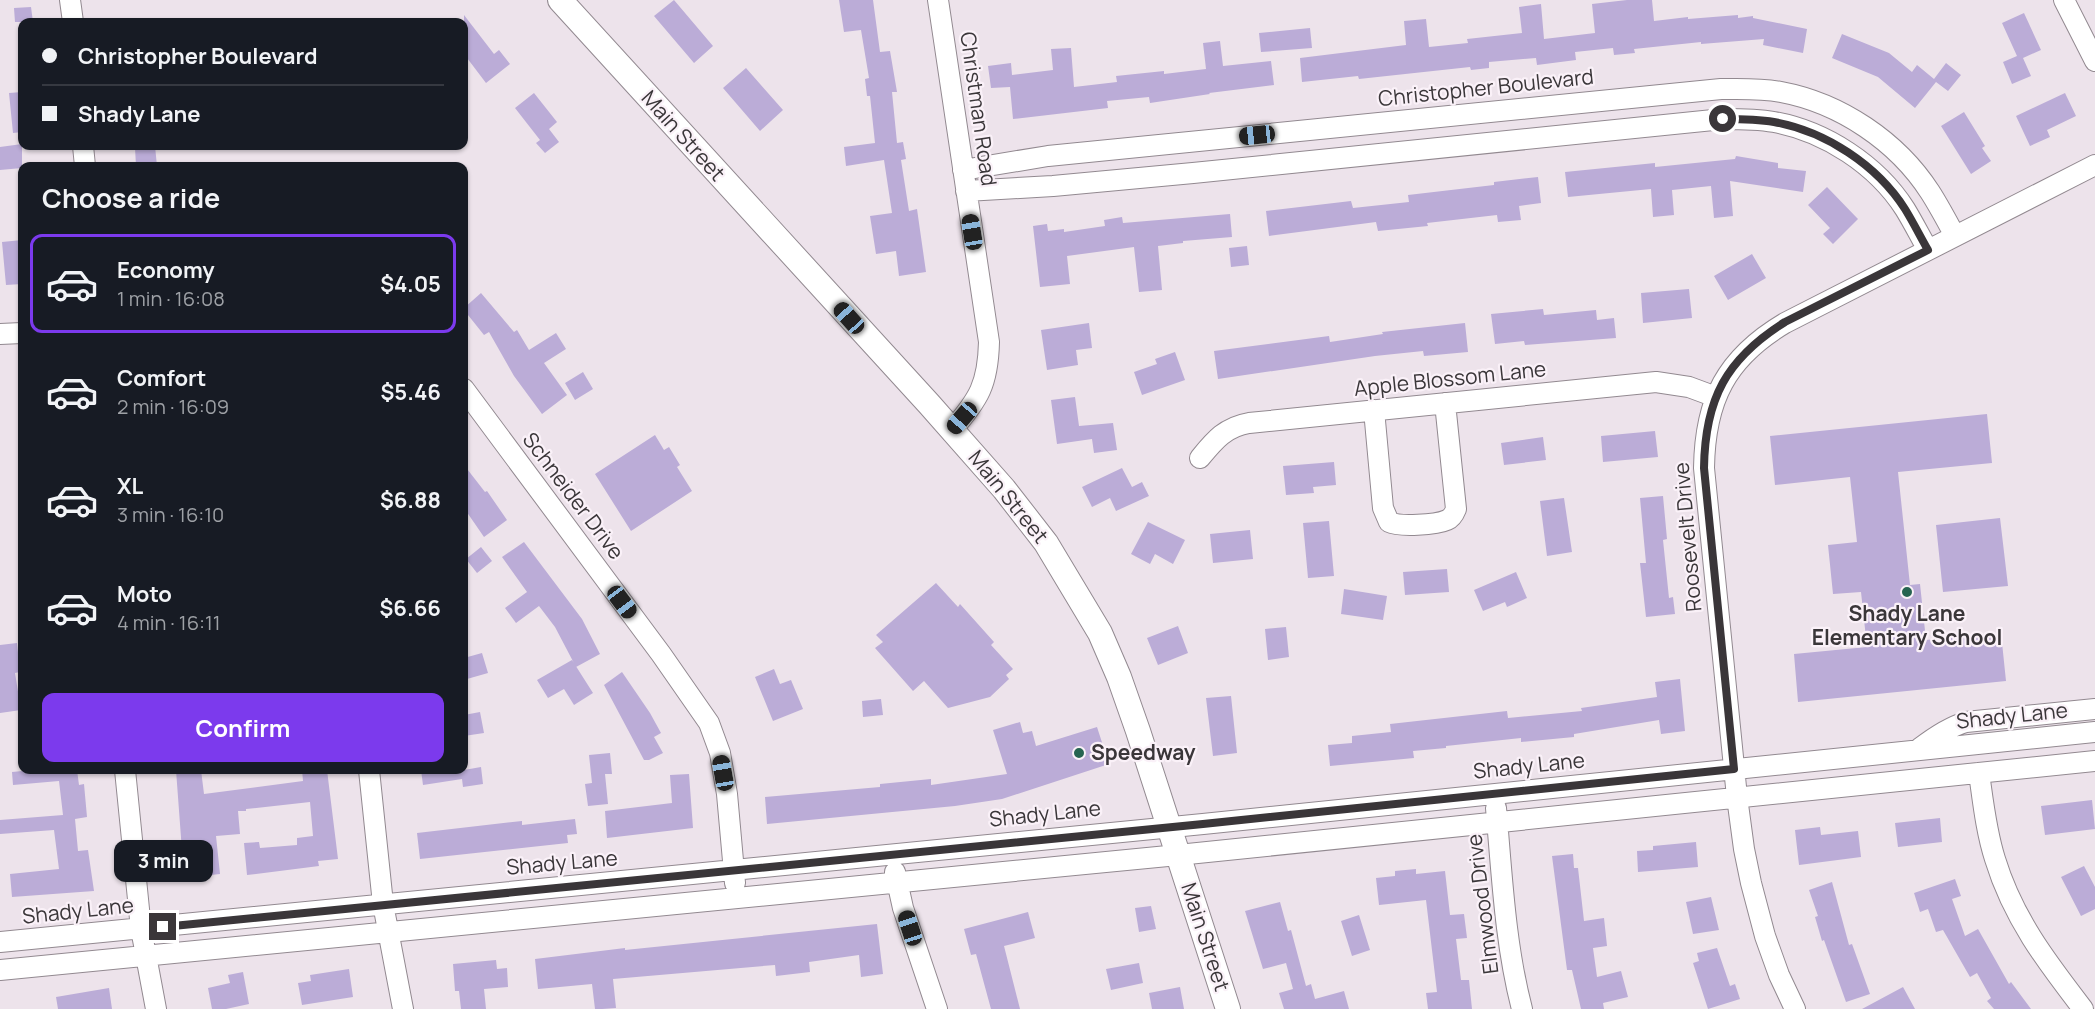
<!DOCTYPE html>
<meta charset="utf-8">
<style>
:root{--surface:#171b24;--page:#20242c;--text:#f1f3f6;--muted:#9ea1a6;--line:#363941;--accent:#7c3aed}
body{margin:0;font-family:Manrope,sans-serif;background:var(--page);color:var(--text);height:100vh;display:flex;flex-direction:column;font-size:22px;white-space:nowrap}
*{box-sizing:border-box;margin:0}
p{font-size:20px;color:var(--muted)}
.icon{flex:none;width:33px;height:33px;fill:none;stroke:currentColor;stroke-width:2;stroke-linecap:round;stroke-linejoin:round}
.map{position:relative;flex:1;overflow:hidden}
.sheet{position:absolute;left:18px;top:162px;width:450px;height:612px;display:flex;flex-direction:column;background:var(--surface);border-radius:12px;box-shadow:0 2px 4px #0004}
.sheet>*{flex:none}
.top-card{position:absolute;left:18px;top:18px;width:450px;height:132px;border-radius:12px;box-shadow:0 2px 4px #0004;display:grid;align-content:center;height:132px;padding:0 24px;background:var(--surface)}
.end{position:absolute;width:27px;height:27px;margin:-14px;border:8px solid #3a3639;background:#fff;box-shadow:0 0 0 3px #fff}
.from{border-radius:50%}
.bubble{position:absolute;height:42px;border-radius:12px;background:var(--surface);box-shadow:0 2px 4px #0004;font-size:20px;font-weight:700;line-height:42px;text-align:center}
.car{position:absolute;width:18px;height:36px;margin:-18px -9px;border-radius:8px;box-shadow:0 0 4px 2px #0007;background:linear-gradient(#222 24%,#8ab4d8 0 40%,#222 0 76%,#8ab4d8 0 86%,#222 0)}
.top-card b{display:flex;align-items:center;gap:21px;height:57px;font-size:22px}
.top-card b+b{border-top:2px solid var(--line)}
.top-card i{width:15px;height:15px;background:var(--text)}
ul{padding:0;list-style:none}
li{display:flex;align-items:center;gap:18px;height:99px;margin:0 12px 9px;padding:0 12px;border:3px solid transparent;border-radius:12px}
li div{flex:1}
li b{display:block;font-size:22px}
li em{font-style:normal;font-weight:700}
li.on{border-color:var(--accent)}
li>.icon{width:54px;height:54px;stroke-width:1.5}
h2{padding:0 24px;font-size:27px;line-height:72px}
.button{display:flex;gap:12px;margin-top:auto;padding:12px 24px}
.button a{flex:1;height:69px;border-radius:12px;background:var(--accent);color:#fff;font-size:24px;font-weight:700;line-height:69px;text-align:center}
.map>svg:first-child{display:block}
.building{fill:#bbacd7}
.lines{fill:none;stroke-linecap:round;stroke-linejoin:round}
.minor-casing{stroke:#928990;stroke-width:22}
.major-casing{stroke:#928990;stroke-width:26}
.minor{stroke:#fff;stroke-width:20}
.major{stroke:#fff;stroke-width:24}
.route{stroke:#3a3639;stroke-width:8}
.poi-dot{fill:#266451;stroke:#faf1f8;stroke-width:2}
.labels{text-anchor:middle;stroke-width:4.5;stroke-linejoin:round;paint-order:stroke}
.street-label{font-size:21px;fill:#3a3639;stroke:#faf1f8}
.poi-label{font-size:21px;font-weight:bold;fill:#3a3639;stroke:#faf1f8}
</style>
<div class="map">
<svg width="2095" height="1009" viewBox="0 0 2095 1009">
<rect width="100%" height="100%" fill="#ede3eb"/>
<!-- building -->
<path class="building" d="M674 0 713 46 694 63 654 16Z
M839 0H873L880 52 890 51 897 92H892L897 143 903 142 906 159 901 160 909 211 917 209 926 272 899 276 896 251 876 254 870 216 892 213 884 160 846 166 844 147 875 143 870 96H867L865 79 869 78 861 30 844 32Z
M1627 0H1652L1654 21 1688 17V19L1738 15V18L1753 16V18L1807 29 1803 53 1763 45 1764 39 1701 44V42L1634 49 1635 53 1614 55 1613 48 1575 52 1576 60 1537 65 1536 58 1489 62V68L1471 70 1470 67 1359 79 1358 76 1302 82 1300 58 1406 45 1404 21 1426 19 1429 47 1468 43 1467 39 1522 33 1519 7 1541 4 1544 39 1595 33 1592 4Z
M31 7 33 22H15L14 8Z
M2024 13 2041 50 2023 58 2031 76 2012 84 2003 62 2017 56 2002 23Z
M464 15 494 54 499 50 510 64 486 83 464 54Z
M1310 28 1312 48 1261 52 1259 33Z
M1842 34 1889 53 1912 72 1917 65 1934 79 1946 63 1961 75 1948 91 1936 82 1915 108 1878 77 1832 58Z
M1220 41 1223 66 1271 61 1274 85 1209 93 1210 94 1150 103 1149 97 1107 101 1108 108 1013 119 1010 87 991 88 988 66 1011 63 1012 75 1053 70 1051 49 1071 48 1074 87 1117 82 1116 76 1164 71V74L1206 69 1203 43Z
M746 68 783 110 760 131 723 88Z
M22 92V132L13 133 9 93Z
M534 93 557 122 549 129 559 142 545 153 536 143 540 140 515 108Z
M2065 93 2076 116 2047 130 2050 137 2030 146 2016 116Z
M1964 112 1985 146 1982 148 1991 161 1971 174 1941 126Z
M22 144V168L0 170V147Z
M155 146 157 166H136L135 148Z
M1736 156 1778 163V168L1806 171 1803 192 1730 181 1733 216 1714 218 1711 186 1672 190 1674 215 1653 217 1651 189 1568 197 1565 172 1655 163V167L1735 159Z
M1538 177 1541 203 1519 206 1521 220 1498 222 1497 215 1427 223 1428 226 1378 231 1376 222 1269 236 1266 211 1351 201 1353 208 1409 202 1408 195 1494 185V182Z
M1827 187 1858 219 1833 244 1823 234 1830 228 1808 205Z
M1230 214 1232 237 1183 241V243L1158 246 1162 290 1139 292 1134 247 1067 256 1070 284 1040 287 1033 226 1047 224 1048 231 1064 229V232L1105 226 1104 220 1122 217 1123 223Z
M22 240V284L6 285 2 242Z
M1247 246 1249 265 1231 267 1229 248Z
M1752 254 1766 278 1728 300 1714 276Z
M1689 289 1692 318 1643 323 1641 293Z
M481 293 514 332 517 330 529 350 556 333 566 349 544 363 567 395 542 414 514 376 489 332 484 335 464 310V308Z
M1543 309 1544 315 1596 310 1597 320 1614 318 1616 338 1525 345 1524 341 1495 344 1491 314Z
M1089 323 1092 348 1076 350 1078 365 1047 370 1041 330Z
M1465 323 1468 352 1424 356 1423 351 1375 356 1218 379 1214 351 1329 336 1330 342 1383 334 1382 332Z
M1175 352 1185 380 1142 395 1134 372 1157 364 1155 359Z
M583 372 593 389 575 400 565 383Z
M1075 397 1079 426 1113 423 1117 450 1094 453 1092 439 1057 444 1051 400Z
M1987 414 1992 463 1898 472 1910 585 1920 584 1926 640 2001 633 2006 681 1798 702 1794 654 1867 647 1861 592 1833 594 1828 545 1857 542 1850 477 1775 485 1770 436Z
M1655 431 1658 457 1603 462 1601 436Z
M655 435 664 450 669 447 680 465 677 467 692 491 631 531 595 474Z
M1543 437 1546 460 1504 465 1501 443Z
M1334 462 1336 485 1313 487 1314 493 1286 495 1283 466Z
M464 465 485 492 487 491 507 520 484 537 464 508Z
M1122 468 1132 487 1142 482 1149 496 1116 511 1110 498 1092 507 1082 487Z
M1663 496 1667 539 1663 540 1669 598 1673 597 1675 614 1646 617 1640 563H1646L1640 498Z
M1564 498 1572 552 1547 556 1540 501Z
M2000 518 2008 586 1943 592 1936 525Z
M1329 521 1334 576 1308 578 1303 523Z
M1148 522 1185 540 1173 564 1155 554 1150 564 1131 554Z
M1250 530 1253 559 1213 563 1210 534Z
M524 542 582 619 600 654 576 667 555 627 539 606 516 623 505 608 527 592 502 557Z
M481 547 492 561 477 573 466 559Z
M1447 569 1449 592 1405 595 1403 572Z
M1516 572 1527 598 1507 607 1505 602 1483 611 1474 590Z
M936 583 958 607 960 604 994 642 991 645 1013 669 1006 675 1009 679 990 697 948 708 924 681 913 691 875 648 883 642 876 635Z
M1344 589 1387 596 1383 620 1341 614Z
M1178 626 1188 653 1158 665 1147 638Z
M1286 627 1289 657 1268 660 1265 629Z
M17 643 20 672 15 673 21 710 0 713V645Z
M482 653 488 673 467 679 464 658Z
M572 660 593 693 574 705 564 689 548 698 537 680Z
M774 669 780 684 791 680 803 709 773 721 755 677Z
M622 672 650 713 661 733 654 737 663 753 649 760H644L604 685Z
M1680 679 1685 731 1661 734 1659 720 1574 734V737L1521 742V738L1446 746V748L1413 751 1414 758 1330 766 1328 745 1352 743V736L1391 732 1390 724 1507 711 1508 718 1582 711 1581 708 1657 697 1655 682Z
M1231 696 1237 753 1213 756 1206 698Z
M881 699 883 715 863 717 862 701Z
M480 712 484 733 464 736V715Z
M1020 722 1023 733 1032 731 1036 746 1097 727 1109 764 1002 799 955 806 767 824 765 797 880 787V784L931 779V785L1007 774 993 730Z
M610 753 612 774H605L608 804 588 806 585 784 592 783 589 755Z
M481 767 483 784 463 787 462 779 423 785 421 770H464Z
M33 770H77L79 785 84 784 87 817 75 819 78 851 88 850 94 891 12 897 10 874 59 869 54 830 0 834V820L63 815 59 781 13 785 12 772Z
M176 770H201L204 794 303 781 302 770H327L338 859 318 861 319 866 247 875 244 843 259 842 260 848 297 845V838L313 836 310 802 246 809V811H238L240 834 216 836 220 874 184 878Z
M689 774 693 828 607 838 605 811 672 803 670 775Z
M2092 800 2095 829 2045 835 2041 806Z
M1940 818 1942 842 1898 847 1895 823Z
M575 819 577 834 567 835 568 843 420 859 417 833 522 821V825Z
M1820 827 1821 835 1858 831 1861 857 1799 865 1795 830Z
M1696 842 1698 867 1638 872 1637 851 1653 850V846Z
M1573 854 1574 868H1578L1584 921 1604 918 1607 946 1593 948 1597 977 1621 971 1628 997 1603 1003 1604 1009H1581L1572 970H1567L1552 856Z
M2084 866 2095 887V909L2081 916 2061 877Z
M1416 869V874L1445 871 1450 915 1464 914 1467 938 1456 939 1461 980H1469L1472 1009H1428L1426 993 1437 992 1426 900 1379 905 1376 878 1395 876V871Z
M1955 879 1961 896 1952 899 1965 936 1978 929 2009 984 2011 982 2031 1009H1994L1987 1001 1991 998 1977 973 1970 977 1943 930 1936 932 1928 909 1920 912 1914 893Z
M1832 882 1849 945 1852 944 1870 994 1846 1002 1824 940 1822 941 1815 917 1818 916 1809 890Z
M1711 897 1719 930 1693 934 1686 902Z
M1280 902 1288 931 1291 930 1306 986 1311 984 1315 999 1344 991 1349 1009H1284L1279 993 1293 989 1286 963 1263 969 1245 911Z
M1151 906 1156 929 1139 932 1135 908Z
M1028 912 1035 938 1004 946 1020 1009H991L976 954 971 955 964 929Z
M1359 915 1370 950 1352 956 1341 921Z
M877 924 883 974 861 977 859 955 809 962 810 972 776 976 775 965 613 979 616 1008 602 1009H595L592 984 538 989 535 959 625 948V950Z
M1717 948 1730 986 1735 984 1740 999 1708 1009 1693 963 1699 961 1697 953Z
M496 960 497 969 507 968 508 987 484 989 486 1009H461L459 991H455L453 964Z
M1139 963 1143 983 1111 990 1106 969Z
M349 969 353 997 302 1005 298 983 311 981 310 975Z
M243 972 249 1004 226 1009H212L208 988 230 983 228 975Z
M1180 987 1184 1009H1152L1149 993Z
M1903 987 1915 1009H1862Z
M109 988 112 1009H58L56 997Z"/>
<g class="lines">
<!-- minor casing -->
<g class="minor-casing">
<path id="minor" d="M70 0 73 22
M938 0 989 342C988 384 979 399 952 430
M2064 0 2095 61
M83 146 85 166
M963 170 1048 156 1721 89C1741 89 1761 88 1781 92 1840 103 1897 141 1930 192 1939 206 1947 221 1955 236
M966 191 1053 186 1193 173 1723 119C1740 119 1757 119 1774 122 1825 131 1877 165 1905 209 1913 222 1920 236 1928 250
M0 334 22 333
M464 389 661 654 709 723 720 753 727 794 735 883
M1374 410 1383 508 1389 522C1399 527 1436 525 1447 520 1452 518 1454 514 1456 509L1445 403
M1200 458C1214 441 1225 427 1249 423L1656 382 1689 387 1716 397
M1920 748C1933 738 1949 727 1966 722L2095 709
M125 770 141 929 156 1009
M369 770 383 904 403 1009
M1979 773C1983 801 1986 831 1995 859 2013 918 2046 961 2083 1009
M1496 808C1502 875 1505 944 1522 1009
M895 872 903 908 937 1009
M0 942 1203 824 2095 732
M0 970 1178 855 2095 761
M1795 1009 1779 975 1765 936 1751 883 1744 849 1737 797 1704 468C1705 400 1726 358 1785 323L2095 165"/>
</g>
<!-- major casing -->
<g class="major-casing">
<path id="major" d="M560 0 929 404 1004 489 1046 543 1100 633 1119 677 1138 731 1228 1009"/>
</g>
<!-- minor -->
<use href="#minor" class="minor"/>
<!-- major -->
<use href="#major" class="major"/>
</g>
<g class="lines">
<!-- route -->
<path class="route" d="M163 927 1203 824 1734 769 1704 468C1705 399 1726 359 1785 322L1928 250C1920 236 1913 222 1905 209 1877 165 1825 131 1774 122 1757 119 1740 119 1723 119"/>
</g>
<!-- markers -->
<g class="poi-dot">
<circle cx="1907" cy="592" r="6"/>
<circle cx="1079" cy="753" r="6"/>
</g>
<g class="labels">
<!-- street labels -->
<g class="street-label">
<text transform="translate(1486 88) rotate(-6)" y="7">Christopher Boulevard</text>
<text transform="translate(978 109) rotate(82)" y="7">Christman Road</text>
<text transform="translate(683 136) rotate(48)" y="7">Main Street</text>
<text transform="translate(1450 379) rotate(-6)" y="7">Apple Blossom Lane</text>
<text transform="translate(573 496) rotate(53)" y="7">Schneider Drive</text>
<text transform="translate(1008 497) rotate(51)" y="7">Main Street</text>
<text transform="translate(1688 537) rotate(-95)" y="7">Roosevelt Drive</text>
<text transform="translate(2012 716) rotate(-6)" y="7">Shady Lane</text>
<text transform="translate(1529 766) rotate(-6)" y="7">Shady Lane</text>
<text transform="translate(1045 814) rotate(-6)" y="7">Shady Lane</text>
<text transform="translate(562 863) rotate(-5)" y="7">Shady Lane</text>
<text transform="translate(1483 904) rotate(-97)" y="7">Elmwood Drive</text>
<text transform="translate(78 911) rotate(-6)" y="7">Shady Lane</text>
<text transform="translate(1205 937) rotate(72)" y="7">Main Street</text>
</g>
<!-- poi labels -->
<g class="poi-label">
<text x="1907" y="621">Shady Lane<tspan x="1907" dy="24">Elementary School</tspan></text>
<text x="1091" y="760" text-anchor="start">Speedway</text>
</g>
</g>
</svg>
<i class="end from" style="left:1723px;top:119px"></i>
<i class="end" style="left:163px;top:927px"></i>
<div class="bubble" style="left:114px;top:840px;width:99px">3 min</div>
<i class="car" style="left:1257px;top:135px;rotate:264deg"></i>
<i class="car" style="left:972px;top:232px;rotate:351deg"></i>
<i class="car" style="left:849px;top:318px;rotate:318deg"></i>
<i class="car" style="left:962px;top:418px;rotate:221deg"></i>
<i class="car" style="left:622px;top:602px;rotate:143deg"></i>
<i class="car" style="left:723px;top:773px;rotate:350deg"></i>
<i class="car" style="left:910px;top:928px;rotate:342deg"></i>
<div class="top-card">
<b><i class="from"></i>Christopher Boulevard</b>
<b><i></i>Shady Lane</b>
</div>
<section class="sheet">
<h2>Choose a ride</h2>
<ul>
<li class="on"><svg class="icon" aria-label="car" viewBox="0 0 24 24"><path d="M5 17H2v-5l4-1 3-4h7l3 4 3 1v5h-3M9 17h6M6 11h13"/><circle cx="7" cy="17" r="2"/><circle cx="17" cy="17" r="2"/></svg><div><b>Economy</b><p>1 min · 16:08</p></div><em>$4.05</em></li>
<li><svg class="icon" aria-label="car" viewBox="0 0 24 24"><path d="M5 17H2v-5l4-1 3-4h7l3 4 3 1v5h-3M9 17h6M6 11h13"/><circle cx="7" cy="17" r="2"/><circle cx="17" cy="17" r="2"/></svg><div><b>Comfort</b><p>2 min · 16:09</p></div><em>$5.46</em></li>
<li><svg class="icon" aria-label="car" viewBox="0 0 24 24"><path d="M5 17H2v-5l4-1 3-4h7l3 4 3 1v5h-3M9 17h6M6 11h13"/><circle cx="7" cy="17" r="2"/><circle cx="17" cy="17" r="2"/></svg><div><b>XL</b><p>3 min · 16:10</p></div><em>$6.88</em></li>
<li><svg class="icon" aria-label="car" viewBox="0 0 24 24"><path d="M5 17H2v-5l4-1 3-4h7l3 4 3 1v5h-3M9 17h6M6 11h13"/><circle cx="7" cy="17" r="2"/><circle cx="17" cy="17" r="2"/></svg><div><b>Moto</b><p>4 min · 16:11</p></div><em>$6.66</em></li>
</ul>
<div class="button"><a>Confirm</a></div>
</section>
</div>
